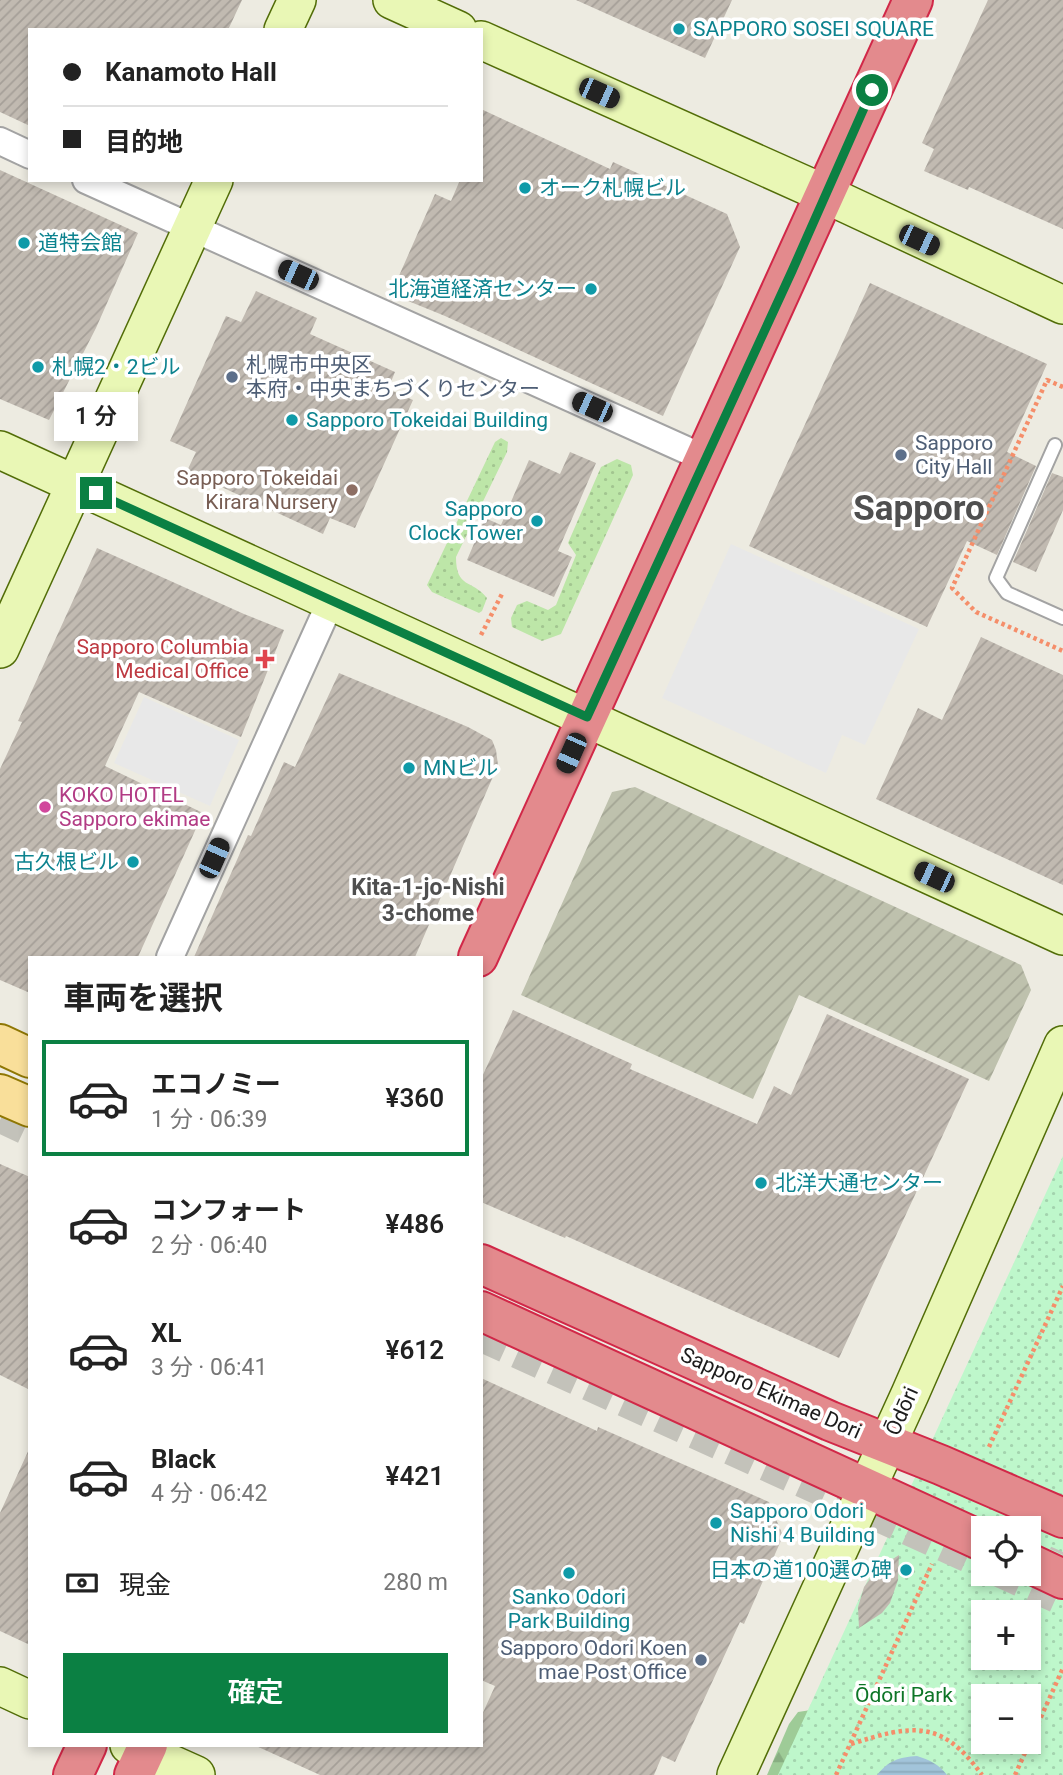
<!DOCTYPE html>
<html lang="ja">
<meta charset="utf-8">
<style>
:root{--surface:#fff;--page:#f2f2f2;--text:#222;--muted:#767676;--line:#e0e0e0;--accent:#0b8043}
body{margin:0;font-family:Roboto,"Noto Sans JP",sans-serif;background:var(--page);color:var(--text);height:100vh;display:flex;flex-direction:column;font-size:26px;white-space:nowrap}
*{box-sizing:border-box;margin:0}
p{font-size:23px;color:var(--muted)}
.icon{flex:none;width:38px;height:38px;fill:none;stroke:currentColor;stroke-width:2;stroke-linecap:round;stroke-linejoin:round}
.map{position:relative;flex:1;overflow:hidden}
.drawer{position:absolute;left:28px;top:956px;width:455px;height:791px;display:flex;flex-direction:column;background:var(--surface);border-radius:0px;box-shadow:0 4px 10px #0003}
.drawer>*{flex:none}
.guide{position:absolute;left:28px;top:28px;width:455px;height:154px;border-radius:0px;box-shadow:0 4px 10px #0003;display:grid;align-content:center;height:154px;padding:0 35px;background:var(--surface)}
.controls{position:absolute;left:971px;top:1516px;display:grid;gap:14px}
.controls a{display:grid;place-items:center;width:70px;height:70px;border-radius:0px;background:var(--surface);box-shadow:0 4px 10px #0003;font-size:35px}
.end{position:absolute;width:32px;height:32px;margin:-16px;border:9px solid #0b8043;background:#fff;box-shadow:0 0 0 4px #fff}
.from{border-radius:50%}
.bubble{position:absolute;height:49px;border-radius:0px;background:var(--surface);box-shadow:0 4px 10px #0003;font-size:23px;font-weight:600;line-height:49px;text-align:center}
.car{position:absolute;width:21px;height:42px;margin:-21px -10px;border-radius:9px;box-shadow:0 0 5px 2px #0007;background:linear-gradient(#222 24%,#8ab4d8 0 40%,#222 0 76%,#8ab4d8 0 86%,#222 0)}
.guide b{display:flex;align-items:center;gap:24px;height:66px;font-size:26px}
.guide b+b{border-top:2px solid var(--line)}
.guide i{width:18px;height:18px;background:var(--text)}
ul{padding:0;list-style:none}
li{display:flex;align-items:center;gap:21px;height:116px;margin:0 14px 10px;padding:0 21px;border:4px solid transparent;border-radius:0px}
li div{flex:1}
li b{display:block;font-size:26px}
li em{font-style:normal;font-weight:600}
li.current{border-color:var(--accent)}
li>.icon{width:63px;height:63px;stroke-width:1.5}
h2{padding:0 35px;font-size:32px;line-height:84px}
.pay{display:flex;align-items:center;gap:18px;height:77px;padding:0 35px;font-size:26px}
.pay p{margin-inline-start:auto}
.button{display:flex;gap:14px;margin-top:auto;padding:14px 35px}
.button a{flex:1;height:80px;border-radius:0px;background:var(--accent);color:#fff;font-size:28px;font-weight:600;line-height:80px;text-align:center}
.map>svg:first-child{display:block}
.construction{fill:url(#construction-furrows)}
.forest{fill:url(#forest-firs)}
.park{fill:url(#park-dots);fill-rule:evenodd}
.garden{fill:url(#garden-dots)}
.parking{fill:#e8e8e8}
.water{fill:url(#water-rules)}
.building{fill:url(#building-hatch)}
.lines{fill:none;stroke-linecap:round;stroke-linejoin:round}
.street-tunnel{stroke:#c3c2ba;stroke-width:26;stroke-dasharray:26 13;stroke-linecap:butt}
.lane-casing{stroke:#a3a3a3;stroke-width:16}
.street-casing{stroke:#a3a3a3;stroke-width:30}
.secondary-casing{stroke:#526d08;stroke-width:40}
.primary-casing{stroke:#8f7704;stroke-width:42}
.highway-casing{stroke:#d12848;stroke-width:42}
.path{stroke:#f58e6a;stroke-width:4.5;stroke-dasharray:3.5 3.5;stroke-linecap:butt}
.lane{stroke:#fff;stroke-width:12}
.street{stroke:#fff;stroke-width:26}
.secondary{stroke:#e9f7b5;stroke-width:37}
.primary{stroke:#f9df9a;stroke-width:38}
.highway{stroke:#e38a8d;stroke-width:38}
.route{stroke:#0b8043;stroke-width:9}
.culture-dot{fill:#0f9aa8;stroke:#fff;stroke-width:2.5}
.service-dot{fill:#5c6f8a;stroke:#fff;stroke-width:2.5}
.education-dot{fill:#8d6e63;stroke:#fff;stroke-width:2.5}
.health-dot{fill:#e0444e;stroke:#fff;stroke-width:2.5}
.hotel-dot{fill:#d1479c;stroke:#fff;stroke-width:2.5}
.labels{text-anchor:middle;stroke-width:7;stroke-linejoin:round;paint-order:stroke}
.culture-label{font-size:21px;fill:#0d838f;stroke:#fff;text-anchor:start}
.service-label{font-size:21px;fill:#4e5e75;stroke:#fff;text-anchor:start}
.education-label{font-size:21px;fill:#785e54;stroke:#fff;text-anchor:end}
.health-label{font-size:21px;fill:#be3a42;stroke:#fff;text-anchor:end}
.hotel-label{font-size:21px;fill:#b23c85;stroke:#fff;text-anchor:start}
.street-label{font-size:21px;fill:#1c1c1c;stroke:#fff}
.park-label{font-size:21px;fill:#0e7527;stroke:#fff}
.neighbourhood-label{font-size:23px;font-weight:bold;fill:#4f4f4f;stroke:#fff}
.town-label{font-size:35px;font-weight:bold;fill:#4f4f4f;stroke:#fff}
</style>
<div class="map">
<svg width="1063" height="1775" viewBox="0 0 1063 1775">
<defs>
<pattern id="construction-furrows" width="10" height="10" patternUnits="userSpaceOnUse" patternTransform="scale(1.75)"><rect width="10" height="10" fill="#bec1ad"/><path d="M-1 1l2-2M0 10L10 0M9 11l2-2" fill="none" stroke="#a3a594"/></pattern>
<pattern id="forest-firs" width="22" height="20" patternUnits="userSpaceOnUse" patternTransform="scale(1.75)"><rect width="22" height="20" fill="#9ecb97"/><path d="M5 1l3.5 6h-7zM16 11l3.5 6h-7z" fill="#88ae82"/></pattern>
<pattern id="park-dots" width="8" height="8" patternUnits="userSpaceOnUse" patternTransform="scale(1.75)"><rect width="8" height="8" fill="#bef7cb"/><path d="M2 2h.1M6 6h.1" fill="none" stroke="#a3d3ae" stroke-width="1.8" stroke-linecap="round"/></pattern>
<pattern id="garden-dots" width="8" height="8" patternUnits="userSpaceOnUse" patternTransform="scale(1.75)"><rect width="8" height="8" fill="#bde6a8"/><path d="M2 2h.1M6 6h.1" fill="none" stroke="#a2c590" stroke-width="1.8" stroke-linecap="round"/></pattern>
<pattern id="water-rules" width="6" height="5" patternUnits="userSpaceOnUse" patternTransform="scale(1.75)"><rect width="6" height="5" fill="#a2c4da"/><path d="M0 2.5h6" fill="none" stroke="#8ba8ba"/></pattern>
<pattern id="building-hatch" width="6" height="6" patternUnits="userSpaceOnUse" patternTransform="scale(1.75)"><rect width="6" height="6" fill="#c1bab1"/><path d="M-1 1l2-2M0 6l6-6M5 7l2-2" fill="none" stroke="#a59f98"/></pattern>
</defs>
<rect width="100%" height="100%" fill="#edebe1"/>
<!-- construction -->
<path class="construction" d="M635 787 1021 965 1031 990 989 1081 799 995 753 1099 521 995 612 792Z"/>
<!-- forest -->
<path class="forest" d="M824 1708 817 1775H767L789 1724 798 1712Z"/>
<!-- park -->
<path class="park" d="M1063 1156V1775H778ZM984 1528H1029V1573H984ZM984 1612H1029V1657H984ZM984 1696H1029V1741H984Z"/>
<!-- garden -->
<path class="garden" d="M501 438 508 442 507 452 456 557C456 589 472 579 487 598L482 611 479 613 432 592 427 585 495 442Z
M617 459 631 465 633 475 561 634 542 641 512 627 511 618 517 605 527 601 548 610 556 605 576 555 568 543 601 467Z"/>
<!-- parking -->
<path class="parking" d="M731 544 919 629 865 745 842 735 826 773 662 698Z
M144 697 239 740 210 806 114 763Z"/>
<!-- water -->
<path class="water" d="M917 1756C929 1760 939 1764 947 1775H877C888 1761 899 1757 917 1756Z"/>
<!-- building -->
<path class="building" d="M0 0H242L228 30H30V126L0 112Z
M576 0H732L705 58Z
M988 0H1063V229L969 187 968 190 924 171 934 149 922 143Z
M481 109 610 169 613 162 727 214 740 247 663 416 445 316 391 294 435 194 451 201 460 180H481Z
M0 170 138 233 96 328 49 420 0 399Z
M870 283 1047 364 1007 452 1036 466 997 555 967 541 927 627 749 546Z
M256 291 317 318 310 334 395 372 388 389 413 400 355 528 330 518 323 534 187 471 196 452 170 441 226 316 241 322Z
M570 452 596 463 558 551 572 557 554 597 467 560 485 518 501 525 529 460 560 474Z
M1052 473 1063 477V510L1036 572 1013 562Z
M97 548 244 614 284 630 241 737 139 692 105 766 203 813 138 957H30V993L0 980V769L22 722 18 721Z
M981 637 1063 675V885L876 799 918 708 942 720Z
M339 673 468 727 492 740 496 750 498 765 415 957H194L248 835 251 836 284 762 295 767Z
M513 1010 632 1064 630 1069 757 1124 774 1086 791 1095 827 1014 969 1079 839 1358 566 1236 565 1238 481 1202V1079Z
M0 1164 30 1177V1390L0 1375Z
M481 1378 597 1431 598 1427 769 1502 783 1536 744 1624 740 1622 675 1762 662 1756 654 1775H320L254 1745H481V1717L495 1686 481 1680Z
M30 1447V1645L0 1631V1513Z
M899 1555 898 1580 890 1603 882 1613 859 1628 858 1607 864 1587 877 1569Z"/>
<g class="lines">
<!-- street-tunnel -->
<path class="street-tunnel" d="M0 1120 30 1134
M481 1339 984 1567
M996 1573 1063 1603
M1046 1590 1063 1552"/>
<!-- lane casing -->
<g class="lane-casing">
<path id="lane" d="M1055 445 996 578 1007 593 1063 618"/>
</g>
<!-- street casing -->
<g class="street-casing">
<path id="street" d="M0 141 30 155
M86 180 704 458
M170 957 331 601"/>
</g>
<!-- secondary casing -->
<g class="secondary-casing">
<path id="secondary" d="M392 0 458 30
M283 30 297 0
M481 40 825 194 1063 305
M0 450 1063 936
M0 649 214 180
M0 1686 30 1700
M129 1745 196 1775
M736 1775 910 1394 1063 1045"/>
</g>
<!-- primary casing -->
<g class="primary-casing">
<path id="primary" d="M0 1044 30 1058
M0 1094 30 1107"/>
</g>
<!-- highway casing -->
<g class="highway-casing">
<path id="highway" d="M478 957 913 0
M481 1264 830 1421 941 1465 1063 1518
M481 1311 984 1542
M1029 1563 1063 1579
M73 1775 87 1745
M134 1775 148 1745"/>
</g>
<!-- path -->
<path class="path" d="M1063 387 1047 380 952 588 976 612 1063 651
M481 635 503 592
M989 1447 1063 1286
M851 1744C911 1725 941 1718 982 1775
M836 1775 932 1564
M1015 1775 1063 1668"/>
<!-- lane -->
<use href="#lane" class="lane"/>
<!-- street -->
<use href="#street" class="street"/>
<!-- secondary -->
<use href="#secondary" class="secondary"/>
<!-- primary -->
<use href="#primary" class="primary"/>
<!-- highway -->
<use href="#highway" class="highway"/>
</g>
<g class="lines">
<!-- route -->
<path class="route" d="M96 493 587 717 792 271 872 90"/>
</g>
<!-- markers -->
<g class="culture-dot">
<circle cx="679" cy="29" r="7"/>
<circle cx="525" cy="188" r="7"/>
<circle cx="24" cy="243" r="7"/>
<circle cx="591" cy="289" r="7"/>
<circle cx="38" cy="367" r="7"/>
<circle cx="292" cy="420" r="7"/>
<circle cx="537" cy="521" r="7"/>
<circle cx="409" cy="768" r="7"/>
<circle cx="133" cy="862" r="7"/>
<circle cx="761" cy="1183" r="7"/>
<circle cx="716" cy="1523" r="7"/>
<circle cx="906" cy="1570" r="7"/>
<circle cx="569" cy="1573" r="7"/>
</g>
<g class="service-dot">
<circle cx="232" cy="377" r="7"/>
<circle cx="901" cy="455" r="7"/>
<circle cx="701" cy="1660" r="7"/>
</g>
<circle class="education-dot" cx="352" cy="490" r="7"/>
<path class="health-dot" d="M261.5 648.5h7v7h7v7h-7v7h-7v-7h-7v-7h7z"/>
<circle class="hotel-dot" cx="45" cy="807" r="7"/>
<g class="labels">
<!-- culture labels -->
<g class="culture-label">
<text x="693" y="36">SAPPORO SOSEI SQUARE</text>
<text x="539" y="195">オーク札幌ビル</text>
<text x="38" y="250">道特会館</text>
<text x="577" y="296" text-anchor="end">北海道経済センター</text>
<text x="52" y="374">札幌2・2ビル</text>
<text x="306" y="427">Sapporo Tokeidai Building</text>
<text x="523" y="516" text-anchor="end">Sapporo<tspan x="523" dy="24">Clock Tower</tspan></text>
<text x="423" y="775">MNビル</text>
<text x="119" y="869" text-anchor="end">古久根ビル</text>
<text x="775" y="1190">北洋大通センター</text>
<text x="730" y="1518">Sapporo Odori<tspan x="730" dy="24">Nishi 4 Building</tspan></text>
<text x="892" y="1577" text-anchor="end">日本の道100選の碑</text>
<text x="569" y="1604" text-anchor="middle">Sanko Odori<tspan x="569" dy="24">Park Building</tspan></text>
</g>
<!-- service labels -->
<g class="service-label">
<text x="246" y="372">札幌市中央区<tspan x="246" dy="24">本府・中央まちづくりセンター</tspan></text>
<text x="915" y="450">Sapporo<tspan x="915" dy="24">City Hall</tspan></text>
<text x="687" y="1655" text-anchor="end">Sapporo Odori Koen<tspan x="687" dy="24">mae Post Office</tspan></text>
</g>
<!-- education labels -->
<g class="education-label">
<text x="338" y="485">Sapporo Tokeidai<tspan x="338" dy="24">Kirara Nursery</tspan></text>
</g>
<!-- health labels -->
<g class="health-label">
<text x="249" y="654">Sapporo Columbia<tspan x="249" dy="24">Medical Office</tspan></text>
</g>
<!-- hotel labels -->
<g class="hotel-label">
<text x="59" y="802">KOKO HOTEL<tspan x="59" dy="24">Sapporo ekimae</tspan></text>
</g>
<!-- street labels -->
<g class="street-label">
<text transform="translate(771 1393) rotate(24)" y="7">Sapporo Ekimae Dori</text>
<text transform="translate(902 1411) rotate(-66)" y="7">Ōdōri</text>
</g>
<!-- park labels -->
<g class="park-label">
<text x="904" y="1702">Ōdōri Park</text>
</g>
<!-- neighbourhood labels -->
<g class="neighbourhood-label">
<text x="428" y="895">Kita-1-jo-Nishi<tspan x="428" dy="26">3-chome</tspan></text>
</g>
<!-- town labels -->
<g class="town-label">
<text x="919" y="520">Sapporo</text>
</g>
</g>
</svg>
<div class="controls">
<a><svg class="icon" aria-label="locate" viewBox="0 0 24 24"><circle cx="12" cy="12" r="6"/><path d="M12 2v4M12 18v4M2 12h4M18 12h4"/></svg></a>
<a>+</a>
<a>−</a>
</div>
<i class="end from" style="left:872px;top:90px"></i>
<i class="end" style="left:96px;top:493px"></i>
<div class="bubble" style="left:54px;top:392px;width:84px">1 分</div>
<i class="car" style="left:599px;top:93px;rotate:114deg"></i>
<i class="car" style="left:919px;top:240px;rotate:115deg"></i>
<i class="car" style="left:298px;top:275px;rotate:294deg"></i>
<i class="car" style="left:592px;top:407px;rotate:294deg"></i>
<i class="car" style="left:571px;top:753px;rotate:204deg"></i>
<i class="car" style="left:214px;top:858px;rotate:24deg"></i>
<i class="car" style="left:934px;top:877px;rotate:295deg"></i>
<div class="guide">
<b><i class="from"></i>Kanamoto Hall</b>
<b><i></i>目的地</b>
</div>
<section class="drawer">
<h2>車両を選択</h2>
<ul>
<li class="current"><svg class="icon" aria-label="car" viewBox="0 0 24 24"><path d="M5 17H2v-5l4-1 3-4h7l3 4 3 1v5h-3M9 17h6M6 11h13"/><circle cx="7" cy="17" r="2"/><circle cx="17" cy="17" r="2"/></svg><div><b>エコノミー</b><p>1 分 · 06:39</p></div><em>¥360</em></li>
<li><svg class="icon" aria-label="car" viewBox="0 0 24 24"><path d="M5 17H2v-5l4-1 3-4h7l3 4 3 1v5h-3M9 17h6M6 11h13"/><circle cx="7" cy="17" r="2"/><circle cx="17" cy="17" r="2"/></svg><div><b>コンフォート</b><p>2 分 · 06:40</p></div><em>¥486</em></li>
<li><svg class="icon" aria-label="car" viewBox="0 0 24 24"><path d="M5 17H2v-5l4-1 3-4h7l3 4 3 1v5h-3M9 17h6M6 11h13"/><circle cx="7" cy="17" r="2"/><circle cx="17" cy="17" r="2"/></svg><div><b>XL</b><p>3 分 · 06:41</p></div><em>¥612</em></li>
<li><svg class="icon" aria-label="car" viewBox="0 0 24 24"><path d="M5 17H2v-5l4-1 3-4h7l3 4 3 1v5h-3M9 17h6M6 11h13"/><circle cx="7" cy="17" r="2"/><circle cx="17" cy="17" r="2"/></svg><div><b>Black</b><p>4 分 · 06:42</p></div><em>¥421</em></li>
</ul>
<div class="pay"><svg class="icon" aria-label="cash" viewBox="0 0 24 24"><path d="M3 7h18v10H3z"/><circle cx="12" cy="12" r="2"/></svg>現金<p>280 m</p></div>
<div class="button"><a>確定</a></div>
</section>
</div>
